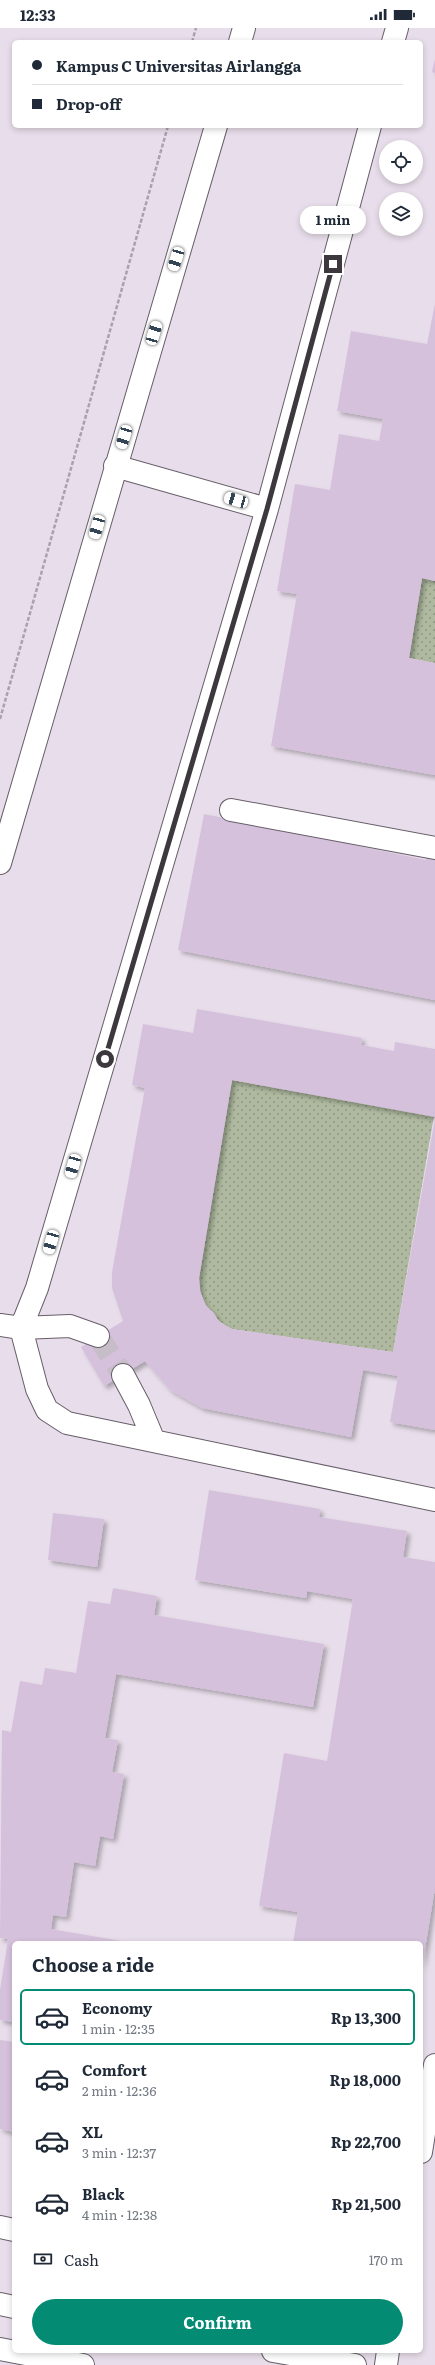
<!DOCTYPE html>
<meta charset="utf-8">
<style>
:root{--surface:#fff;--page:#f6f6f7;--text:#1f2937;--muted:#747a83;--line:#e0e1e3;--accent:#038c73}
body{margin:0;font-family:Literata,serif;background:var(--page);color:var(--text);height:100vh;display:flex;flex-direction:column;font-size:15px;white-space:nowrap}
*{box-sizing:border-box;margin:0}
p{font-size:13px;color:var(--muted)}
.icon{flex:none;width:22px;height:22px;fill:none;stroke:currentColor;stroke-width:2;stroke-linecap:round;stroke-linejoin:round}
.map{position:relative;flex:1;overflow:hidden}
.details{position:absolute;left:12px;top:1913px;width:411px;height:412px;display:flex;flex-direction:column;background:var(--surface);border-radius:6px;box-shadow:0 2px 6px #0003}
.details>*{flex:none}
.hud{position:absolute;left:12px;top:12px;width:411px;height:88px;border-radius:6px;box-shadow:0 2px 6px #0003;display:grid;align-content:center;height:88px;padding:0 20px;background:var(--surface)}
.fabs{position:absolute;left:379px;top:112px;display:grid;gap:8px}
.fabs a{display:grid;place-items:center;width:44px;height:44px;border-radius:50%;background:var(--surface);box-shadow:0 2px 6px #0003;font-size:20px}
.end{position:absolute;width:18px;height:18px;margin:-9px;border:5px solid #3c383d;background:#fff;box-shadow:0 0 0 2px #fff}
.from{border-radius:50%}
.bubble{position:absolute;height:28px;border-radius:14px;background:var(--surface);box-shadow:0 2px 6px #0003;font-size:13px;font-weight:700;line-height:28px;text-align:center}
.car{position:absolute;width:12px;height:24px;margin:-12px -6px;border-radius:5px;box-shadow:0 0 3px 1px #0007;background:linear-gradient(#fff 24%,#345 0 40%,#fff 0 76%,#345 0 86%,#fff 0)}
.hud b{display:flex;align-items:center;gap:14px;height:38px;font-size:15px}
.hud b+b{border-top:1px solid var(--line)}
.hud i{width:10px;height:10px;background:var(--text)}
ul{padding:0;list-style:none}
li{display:flex;align-items:center;gap:12px;height:56px;margin:0 8px 6px;padding:0 12px;border:2px solid transparent;border-radius:6px}
li div{flex:1}
li b{display:block;font-size:15px}
li em{font-style:normal;font-weight:700}
li.on{border-color:var(--accent)}
li>.icon{width:36px;height:36px;stroke-width:1.5}
h2{padding:0 20px;font-size:18px;line-height:48px}
.pay{display:flex;align-items:center;gap:10px;height:44px;padding:0 20px;font-size:15px}
.pay p{margin-inline-start:auto}
.primary-button{display:flex;gap:8px;margin-top:auto;padding:8px 20px}
.primary-button a{flex:1;height:46px;border-radius:24px;background:var(--accent);color:#fff;font-size:16px;font-weight:700;line-height:46px;text-align:center}
.status{display:flex;justify-content:space-between;align-items:center;height:28px;padding:0 20px;background:var(--surface);direction:ltr}
.status svg{height:11px;fill:currentColor}
.map>svg:first-child{display:block}
.park{fill:url(#park-dots)}
.building{fill:#d6c1dc;filter:url(#shadow)}
.lines{fill:none;stroke-linecap:round;stroke-linejoin:round}
.minor-tunnel{stroke:#c6bdc8;stroke-width:22;stroke-dasharray:22 11;stroke-linecap:butt}
.minor-casing{stroke:#675e69;stroke-width:24}
.path{stroke:#a9a1ab;stroke-width:2.5;stroke-dasharray:4 2;stroke-linecap:butt}
.minor{stroke:#fff;stroke-width:22}
.route{stroke:#3c383d;stroke-width:5}
</style>
<div class="status"><b>12:33</b><svg viewBox="0 0 49 12"><path d="M0 12V9h3v3zM5 12V6h3v6zM10 12V3h3v9zM15 12V0h3v12zM26 1h20v11H26zM47 4h2v5h-2z"/></svg></div>
<div class="map">
<svg width="435" height="2337" viewBox="0 0 435 2337">
<defs>
<pattern id="park-dots" width="8" height="8" patternUnits="userSpaceOnUse"><rect width="8" height="8" fill="#aeb99f"/><path d="M2 2h.1M6 6h.1" fill="none" stroke="#8f9783" stroke-width="1.8" stroke-linecap="round"/></pattern>
<filter id="shadow"><feDropShadow dx="3.5" dy="3.5" stdDeviation="2" flood-color="#0004"/></filter>
</defs>
<rect width="100%" height="100%" fill="#e8deeb"/>
<!-- park -->
<path class="park" d="M422 550 435 553V635L409 630Z
M232 1052 434 1088 393 1324 232 1301C212 1291 200 1273 199 1250Z"/>
<!-- building -->
<path class="building" d="M435 31V45L432 44Z
M435 275V553L422 550 409 630 435 635V747L271 718 297 566 277 563 295 456 330 462 339 406 379 413 383 391 337 383 351 303 427 316Z
M204 786 426 832 427 823 435 825V972L178 922Z
M197 981 362 1010 361 1017 394 1023 395 1014 435 1021V1089L232 1052 199 1250 200 1264 205 1277 214 1285 219 1294 232 1301 393 1324 435 1090V1402L390 1394 398 1348 363 1342 351 1409 202 1380 170 1362 145 1333 104 1358 81 1319 123 1293 112 1260V1244L145 1060 132 1057 143 996 193 1005Z
M209 1462 320 1481 319 1489 407 1503 403 1529 435 1534V1860L422 1939 421 1915H293L298 1884 259 1878 284 1725 327 1733 353 1571 307 1563 306 1570 195 1552Z
M53 1485 104 1491 97 1539 48 1532Z
M113 1560 157 1568 154 1587 324 1616 313 1679 116 1646 105 1710 118 1712 112 1744 124 1746 113 1811 100 1808 95 1838 74 1834 66 1889 53 1887 51 1901 133 1915H14V1994L0 1992V1962L8 1911 0 1910 2 1702 11 1704 20 1653 42 1657 45 1640 76 1645 88 1573 110 1576Z
M0 2012 14 2014V2104L0 2101Z"/>
<g class="lines">
<!-- minor-tunnel -->
<path class="minor-tunnel" d="M98 1308 123 1347"/>
<!-- minor casing -->
<g class="minor-casing">
<path id="minor" d="M240 14 244 0
M393 14 397 0
M115 438 267 481 370 98
M267 481 37 1260 21 1300 37 1361 47 1382 67 1395 435 1472
M231 782 435 820
M0 835 216 98
M0 1297 21 1300 70 1298 98 1308
M123 1347 139 1377 154 1413
M421 2124 435 2037
M0 2199 14 2202
M0 2276 14 2279
M0 2321 83 2337
M273 2323 355 2337
M386 2337 388 2323"/>
</g>
<!-- path -->
<path class="path" d="M192 14 196 0
M0 691 168 98"/>
<!-- minor -->
<use href="#minor" class="minor"/>
</g>
<g class="lines">
<!-- route -->
<path class="route" d="M105 1031 267 481 333 236"/>
</g>
</svg>
<div class="fabs">
<a><svg class="icon" aria-label="locate" viewBox="0 0 24 24"><circle cx="12" cy="12" r="6"/><path d="M12 2v4M12 18v4M2 12h4M18 12h4"/></svg></a>
<a><svg class="icon" aria-label="layers" viewBox="0 0 24 24"><path d="M12 4l9 5-9 5-9-5zM3 14l9 5 9-5"/></svg></a>
</div>
<i class="end from" style="left:105px;top:1031px"></i>
<i class="end" style="left:333px;top:236px"></i>
<div class="bubble" style="left:300px;top:178px;width:66px">1 min</div>
<i class="car" style="left:176px;top:231px;rotate:197deg"></i>
<i class="car" style="left:154px;top:305px;rotate:17deg"></i>
<i class="car" style="left:124px;top:409px;rotate:197deg"></i>
<i class="car" style="left:236px;top:472px;rotate:286deg"></i>
<i class="car" style="left:97px;top:499px;rotate:196deg"></i>
<i class="car" style="left:73px;top:1138px;rotate:196deg"></i>
<i class="car" style="left:51px;top:1214px;rotate:196deg"></i>
<div class="hud">
<b><i class="from"></i>Kampus C Universitas Airlangga</b>
<b><i></i>Drop-off</b>
</div>
<section class="details">
<h2>Choose a ride</h2>
<ul>
<li class="on"><svg class="icon" aria-label="car" viewBox="0 0 24 24"><path d="M5 17H2v-5l4-1 3-4h7l3 4 3 1v5h-3M9 17h6M6 11h13"/><circle cx="7" cy="17" r="2"/><circle cx="17" cy="17" r="2"/></svg><div><b>Economy</b><p>1 min · 12:35</p></div><em>Rp 13,300</em></li>
<li><svg class="icon" aria-label="car" viewBox="0 0 24 24"><path d="M5 17H2v-5l4-1 3-4h7l3 4 3 1v5h-3M9 17h6M6 11h13"/><circle cx="7" cy="17" r="2"/><circle cx="17" cy="17" r="2"/></svg><div><b>Comfort</b><p>2 min · 12:36</p></div><em>Rp 18,000</em></li>
<li><svg class="icon" aria-label="car" viewBox="0 0 24 24"><path d="M5 17H2v-5l4-1 3-4h7l3 4 3 1v5h-3M9 17h6M6 11h13"/><circle cx="7" cy="17" r="2"/><circle cx="17" cy="17" r="2"/></svg><div><b>XL</b><p>3 min · 12:37</p></div><em>Rp 22,700</em></li>
<li><svg class="icon" aria-label="car" viewBox="0 0 24 24"><path d="M5 17H2v-5l4-1 3-4h7l3 4 3 1v5h-3M9 17h6M6 11h13"/><circle cx="7" cy="17" r="2"/><circle cx="17" cy="17" r="2"/></svg><div><b>Black</b><p>4 min · 12:38</p></div><em>Rp 21,500</em></li>
</ul>
<div class="pay"><svg class="icon" aria-label="cash" viewBox="0 0 24 24"><path d="M3 7h18v10H3z"/><circle cx="12" cy="12" r="2"/></svg>Cash<p>170 m</p></div>
<div class="primary-button"><a>Confirm</a></div>
</section>
</div>
